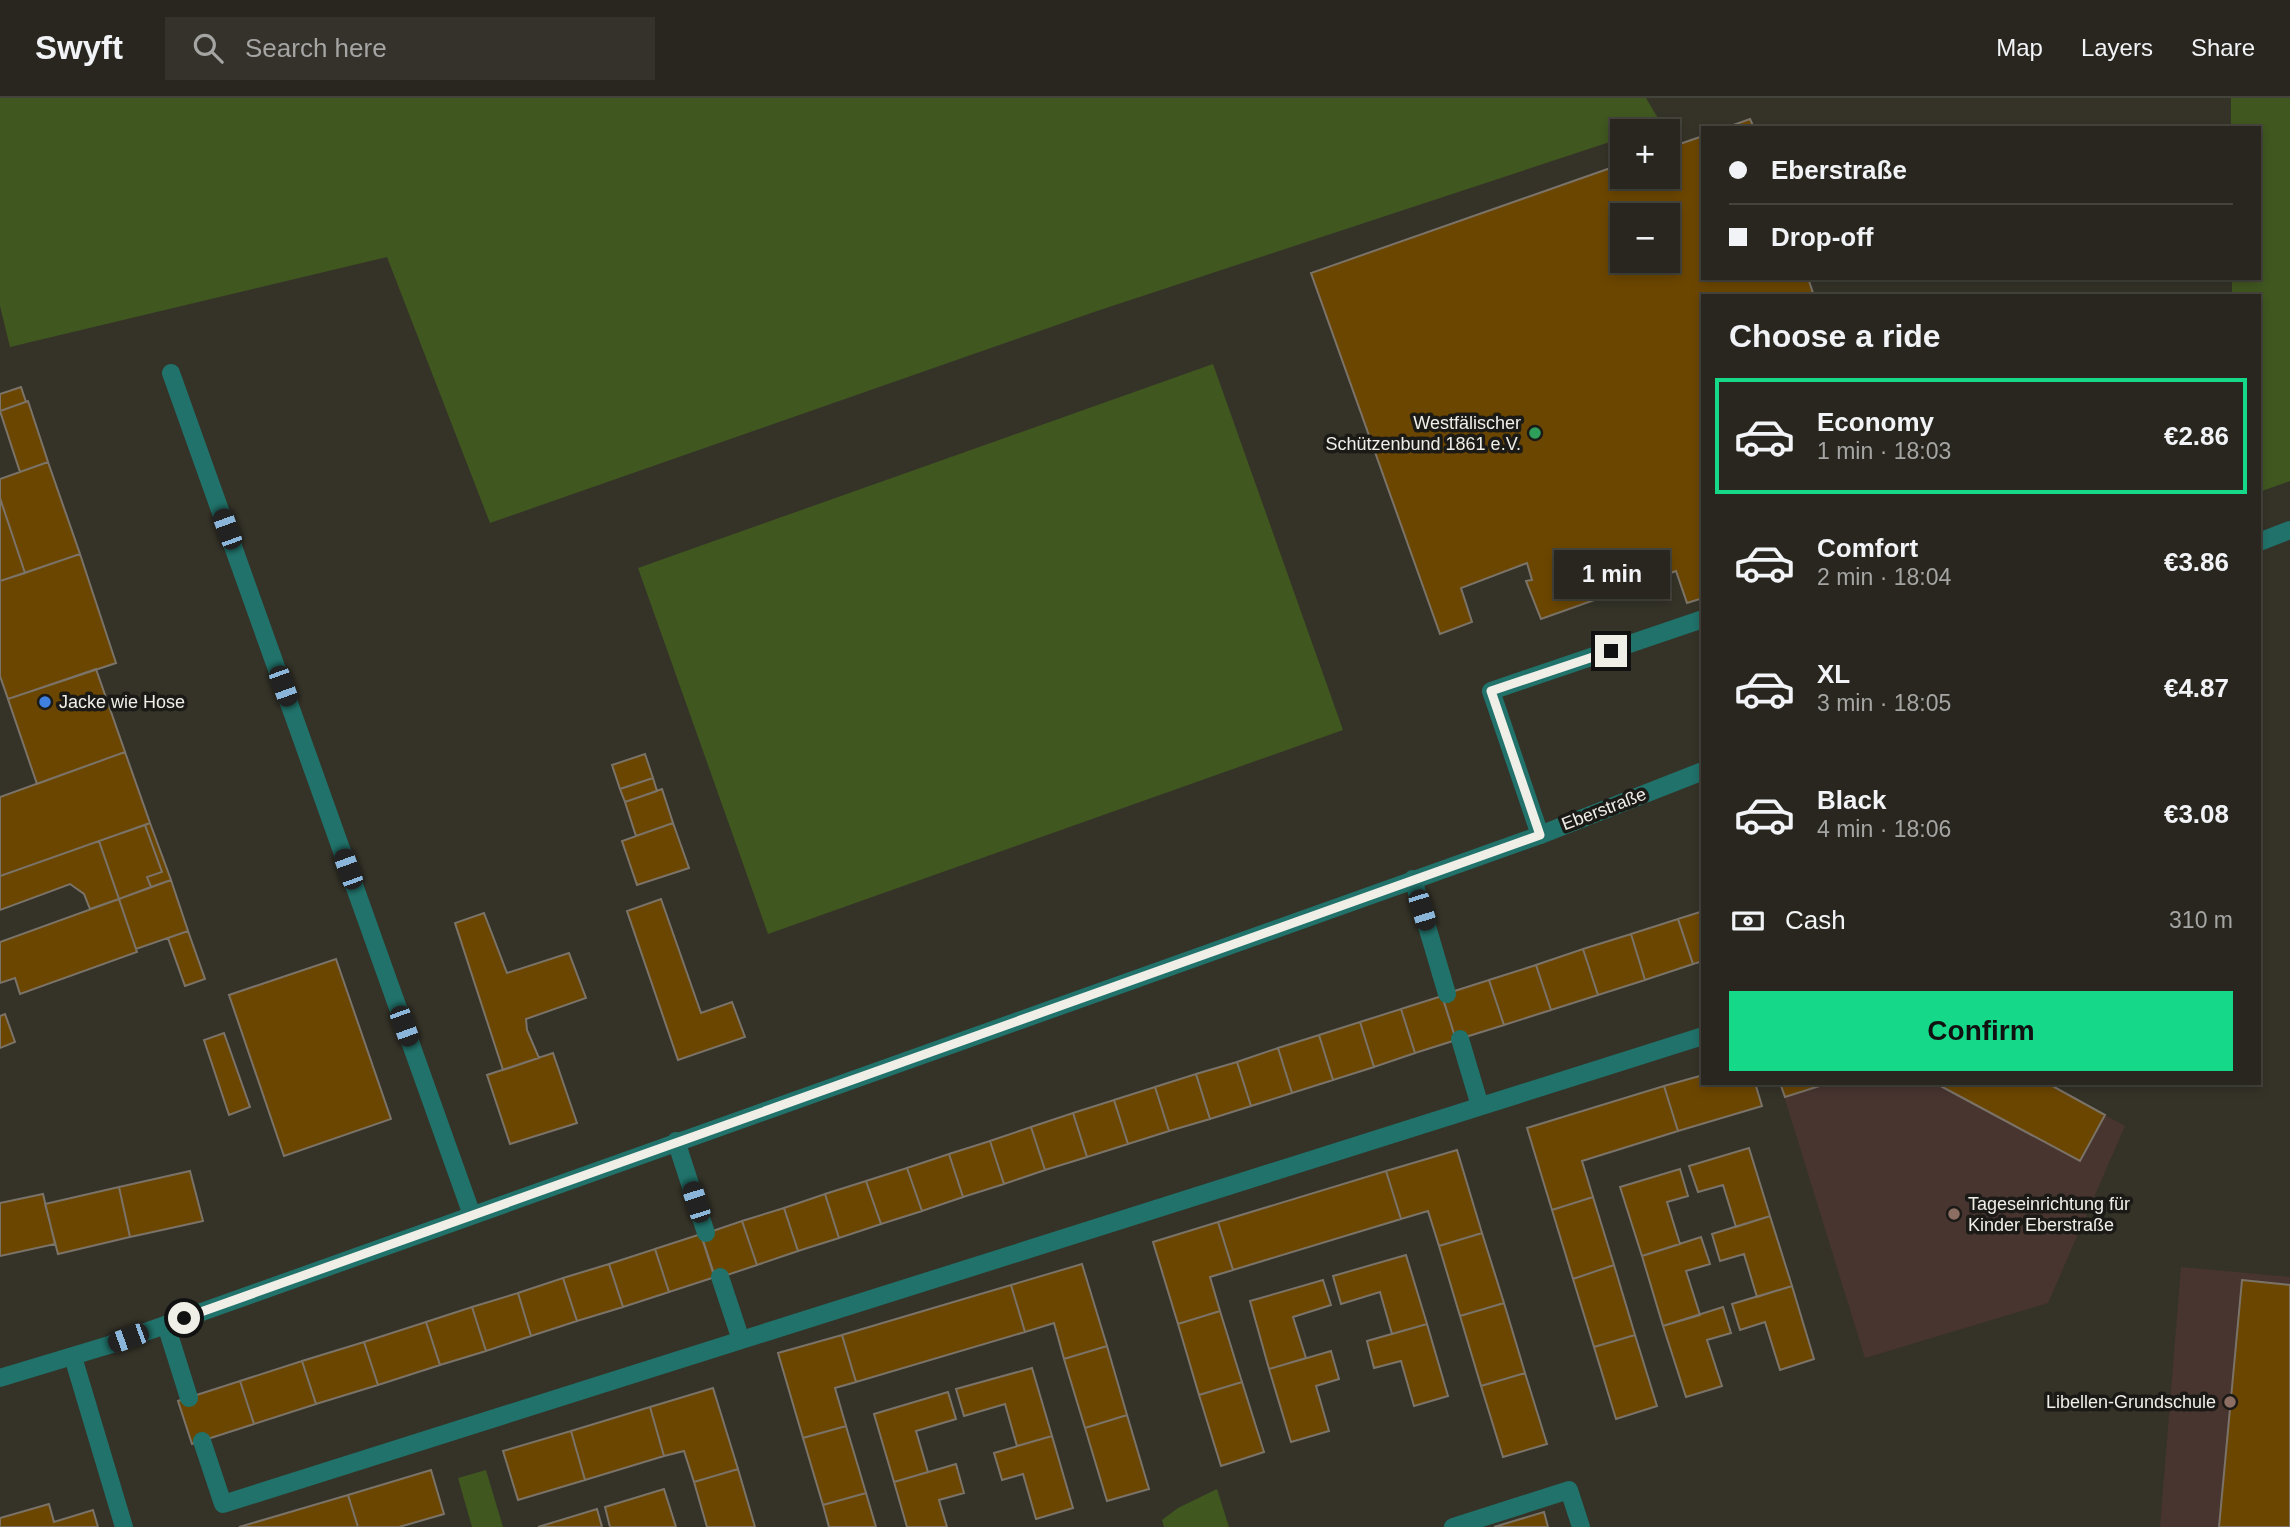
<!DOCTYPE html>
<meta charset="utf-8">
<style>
:root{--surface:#28261e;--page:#34322b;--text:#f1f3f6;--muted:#a5a5a4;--line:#44433c;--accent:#15d989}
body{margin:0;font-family:Helvetica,sans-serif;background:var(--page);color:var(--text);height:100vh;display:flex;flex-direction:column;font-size:26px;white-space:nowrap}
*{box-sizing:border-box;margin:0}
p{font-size:23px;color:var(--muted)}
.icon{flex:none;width:38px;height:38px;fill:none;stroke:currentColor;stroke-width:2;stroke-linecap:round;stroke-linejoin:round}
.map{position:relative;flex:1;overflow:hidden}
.details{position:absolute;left:1701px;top:196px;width:560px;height:791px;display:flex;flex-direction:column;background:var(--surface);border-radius:0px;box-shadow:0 4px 10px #0003,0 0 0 2px var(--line)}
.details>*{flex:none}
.hud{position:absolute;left:1701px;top:28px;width:560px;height:154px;border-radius:0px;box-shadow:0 4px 10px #0003,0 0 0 2px var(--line);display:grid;align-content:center;height:154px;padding:0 28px;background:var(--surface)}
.tools{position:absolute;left:1610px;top:21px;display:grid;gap:14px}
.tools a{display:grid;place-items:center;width:70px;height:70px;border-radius:0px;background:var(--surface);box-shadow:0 4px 10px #0003,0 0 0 2px var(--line);font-size:35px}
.end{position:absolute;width:32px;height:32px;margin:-16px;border:9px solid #efeee7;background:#111;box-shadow:0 0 0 4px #111}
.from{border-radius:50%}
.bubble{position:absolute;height:49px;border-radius:0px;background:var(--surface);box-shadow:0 4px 10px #0003,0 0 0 2px var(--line);font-size:23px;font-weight:700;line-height:49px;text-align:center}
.car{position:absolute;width:21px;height:42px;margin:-21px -10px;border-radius:9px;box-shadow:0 0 5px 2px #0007;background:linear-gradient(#222 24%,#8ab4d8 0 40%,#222 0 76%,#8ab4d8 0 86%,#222 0)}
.hud b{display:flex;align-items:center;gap:24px;height:66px;font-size:26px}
.hud b+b{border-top:2px solid var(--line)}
.hud i{width:18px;height:18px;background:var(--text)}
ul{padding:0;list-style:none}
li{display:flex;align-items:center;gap:21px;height:116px;margin:0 14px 10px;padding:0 14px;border:4px solid transparent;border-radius:0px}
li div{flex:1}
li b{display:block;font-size:26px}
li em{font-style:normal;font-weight:700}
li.active{border-color:var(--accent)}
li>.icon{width:63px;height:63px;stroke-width:1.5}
h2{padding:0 28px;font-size:32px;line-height:84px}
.pay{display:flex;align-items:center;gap:18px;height:77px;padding:0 28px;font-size:26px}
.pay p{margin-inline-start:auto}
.primary-button{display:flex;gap:14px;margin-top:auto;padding:14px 28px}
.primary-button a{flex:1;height:80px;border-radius:0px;background:var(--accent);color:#111;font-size:28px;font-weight:700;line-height:80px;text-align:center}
header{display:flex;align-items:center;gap:42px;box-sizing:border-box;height:98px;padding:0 35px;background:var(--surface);border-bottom:2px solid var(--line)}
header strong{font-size:33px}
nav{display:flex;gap:38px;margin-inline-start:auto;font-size:24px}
.search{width:490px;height:63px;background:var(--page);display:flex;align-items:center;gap:18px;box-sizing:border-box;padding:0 24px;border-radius:0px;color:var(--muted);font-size:26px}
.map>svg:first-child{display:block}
.education{fill:#483530}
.green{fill:#405720}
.building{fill:#6b4601;stroke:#7b7368;stroke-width:2;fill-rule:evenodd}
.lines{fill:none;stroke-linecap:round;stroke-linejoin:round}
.service{stroke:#20726a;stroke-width:18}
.tertiary{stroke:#20726a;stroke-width:18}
.route{stroke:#efeee7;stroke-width:9}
.leisure-dot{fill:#2e9e5b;stroke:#1b1a16;stroke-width:2.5}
.shop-dot{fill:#3f7fe0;stroke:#1b1a16;stroke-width:2.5}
.education-dot{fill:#8d6e63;stroke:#1b1a16;stroke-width:2.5}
.labels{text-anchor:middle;stroke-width:7;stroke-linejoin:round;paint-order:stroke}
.poi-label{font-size:18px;fill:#efeee7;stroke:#1b1a16;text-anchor:end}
.street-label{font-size:18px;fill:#efeee7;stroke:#1b1a16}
</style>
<header>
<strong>Swyft</strong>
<div class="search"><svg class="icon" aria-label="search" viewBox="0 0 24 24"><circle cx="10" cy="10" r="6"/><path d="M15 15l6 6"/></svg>Search here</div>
<nav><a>Map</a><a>Layers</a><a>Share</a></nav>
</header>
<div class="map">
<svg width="2290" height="1429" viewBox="0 0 2290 1429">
<rect width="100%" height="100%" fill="#353328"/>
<!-- education -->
<path class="education" d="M1780 985H2047L2125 1028 2048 1205 1865 1260Z
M2181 1169 2290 1179V1429H2160Z"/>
<!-- green -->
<path class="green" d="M0 0H1646L1662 27 1643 33H1622V40L1097 213 490 425 387 159 10 249 0 208Z
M2231 0H2290V383L2259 394V198H2232V180H2259V30H2231Z
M1213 266 1343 632 768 836 638 470Z
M486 1372 503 1429H472L458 1380Z
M1217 1391 1229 1429H1164L1162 1422 1178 1410Z"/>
<!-- building -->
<path class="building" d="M1750 21 1754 30H1725Z
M1703 38V180H1808L1814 198H1703V500L1687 505 1676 473 1541 521 1526 483 1532 482 1527 465 1461 490 1472 524 1440 536 1311 175 1622 66V79H1668V50ZM1622 117H1668V163H1622Z
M21 289 26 304 0 313V296Z
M28 303 48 364 20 374 0 313Z
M48 364 80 456 25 475 0 400V381Z
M0 400 25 475 0 483Z
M80 456 116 565 8 601 0 578V483Z
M96 571 125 654 37 686 8 601Z
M125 654 150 725 0 778V699Z
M645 656 653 680 620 691 612 667Z
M653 680 657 693 625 704 620 691Z
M662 691 673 725 636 738 625 704Z
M150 725 171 782 151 789 147 779 162 774 145 727Z
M673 725 689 770 637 787 622 743Z
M145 727 162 774 147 779 151 789 119 801 99 743Z
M99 743 119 801 90 811 84 796 70 786 0 812V778Z
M171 782 188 833 136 851 119 801Z
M119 801 137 854 20 896 15 880 0 885V844Z
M661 801 701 915 732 904 745 939 678 962 627 813Z
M1703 813V863L1693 866 1678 821Z
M484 815 507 875 569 855 586 900 526 921 527 932 539 960 503 972 455 825Z
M1678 821 1693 866 1645 882 1631 836Z
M188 833 205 881 185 888 168 840Z
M1631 836 1645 882 1598 897 1583 851Z
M1583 851 1598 897 1551 912 1536 867Z
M336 861 391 1021 284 1058 229 897Z
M1536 867 1551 912 1504 927 1489 882Z
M1489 882 1504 927 1456 942 1442 897Z
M1442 898 1456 942 1415 955 1401 911Z
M1401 911 1415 955 1374 969 1360 924Z
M5 916 15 944 0 950V918Z
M1360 924 1374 969 1333 982 1319 937Z
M224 935 250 1009 229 1017 204 942Z
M1319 937 1333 982 1292 995 1278 950Z
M1278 950 1292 995 1251 1008 1237 964Z
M553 955 577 1025 510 1046 487 977Z
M1237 964 1251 1008 1210 1021 1196 976Z
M1196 976 1210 1021 1169 1033 1155 989Z
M1703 977V985H1755L1762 1008 1678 1033 1664 988Z
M1780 985H1829L1785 999Z
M1935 985H2047L2105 1017 2080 1063Z
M1664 988 1678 1033 1582 1063 1593 1099 1552 1112 1527 1030Z
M1155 989 1169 1033 1128 1046 1114 1002Z
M1114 1002 1128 1046 1087 1059 1073 1015Z
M1073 1015 1087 1059 1045 1072 1031 1029Z
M1031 1029 1045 1072 1004 1086 990 1043Z
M990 1043 1004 1086 963 1099 949 1056Z
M1749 1050 1770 1118 1736 1129 1723 1087 1698 1094 1689 1068Z
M1457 1052 1482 1135 1439 1148 1428 1113 1401 1121 1386 1073Z
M949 1056 963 1099 922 1113 907 1070Z
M907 1070 922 1113 881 1126 866 1083Z
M1680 1071 1688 1098 1667 1104 1680 1146 1642 1158 1620 1089Z
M190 1073 203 1123 130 1139 119 1089Z
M1386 1073 1401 1121 1233 1172 1218 1124Z
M866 1083 881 1126 839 1140 825 1096Z
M119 1089 130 1139 58 1156 45 1106Z
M43 1096 55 1146 0 1158V1105Z
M825 1096 839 1140 798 1153 784 1110Z
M1593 1099 1614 1167 1573 1181 1552 1112Z
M784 1110 798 1153 757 1167 742 1123Z
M1770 1118 1792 1188 1757 1199 1744 1156 1720 1163 1712 1136Z
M742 1123 757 1167 715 1181 701 1137Z
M1218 1124 1233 1172 1210 1179 1220 1213 1178 1226 1153 1144Z
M1482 1135 1504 1205 1460 1218 1439 1148Z
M701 1136 715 1179 669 1194 655 1151Z
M1701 1139 1710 1166 1686 1173 1700 1217 1663 1228 1642 1158Z
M655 1151 669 1194 623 1209 609 1166Z
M1406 1157 1427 1226 1392 1236 1380 1194 1341 1206 1333 1178Z
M609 1166 623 1209 577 1223 563 1180Z
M1082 1166 1107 1248 1064 1261 1054 1225 1025 1234 1011 1187Z
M1614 1167 1635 1237 1594 1249 1573 1181Z
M563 1180 577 1223 531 1238 518 1195Z
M1323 1182 1331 1207 1293 1219 1306 1260 1269 1271 1250 1203Z
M2242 1182 2290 1187V1429H2219Z
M1011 1187 1025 1234 856 1284 842 1237Z
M1792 1188 1814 1261 1780 1272 1765 1224 1740 1232 1732 1206Z
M518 1195 531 1238 486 1253 472 1209Z
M1504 1205 1525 1275 1481 1288 1460 1218Z
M472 1209 486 1253 440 1267 426 1224Z
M1723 1209 1731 1235 1707 1242 1722 1288 1686 1299 1663 1228Z
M1220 1213 1242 1284 1199 1297 1178 1226Z
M426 1224 440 1267 378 1287 364 1244Z
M1427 1226 1448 1298 1414 1308 1401 1263 1374 1270 1367 1243Z
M842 1237 856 1284 835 1290 846 1328 803 1340 778 1255Z
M1635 1237 1657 1308 1616 1321 1594 1249Z
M364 1244 378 1287 316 1306 302 1263Z
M1107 1248 1127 1317 1085 1330 1064 1261Z
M1331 1253 1339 1281 1316 1288 1329 1333 1291 1344 1269 1271Z
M302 1263 316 1306 254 1326 240 1283Z
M1032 1270 1052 1338 1017 1348 1005 1306 964 1318 956 1291Z
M1525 1275 1547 1346 1503 1359 1481 1288Z
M240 1283 254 1326 192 1346 178 1303Z
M1242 1284 1264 1354 1221 1368 1199 1297Z
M713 1290 738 1371 694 1384 684 1353 664 1358 650 1309Z
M948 1294 956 1321 916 1333 928 1374 894 1384 874 1316Z
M650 1309 664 1358 585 1382 571 1333Z
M1127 1317 1149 1391 1107 1403 1085 1330Z
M846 1328 866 1395 823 1407 803 1340Z
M571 1333 585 1382 518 1402 503 1353Z
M1052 1338 1073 1410 1036 1421 1023 1376 1002 1382 994 1355Z
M956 1366 964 1395 939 1402 947 1429H907L894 1384Z
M738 1371 755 1429H707L694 1384Z
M431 1372 444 1416 399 1429H358L348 1397Z
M664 1391 676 1429H610L605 1409Z
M866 1395 876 1429H829L823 1407Z
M348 1397 358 1429H239Z
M49 1406 54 1424 93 1412 98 1429H0V1420Z
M597 1411 602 1429H538Z
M1544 1414 1548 1429H1494Z"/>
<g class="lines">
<!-- service -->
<path class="service" d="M171 275 472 1117
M1540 737 1491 593 1703 521
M1413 781 1447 896
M1460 941 1480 1008
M676 1043 706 1135
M720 1179 741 1242
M166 1227 189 1300
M73 1259 124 1429
M202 1343 223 1406 1703 938
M1453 1429 1569 1392 1581 1429"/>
<!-- tertiary -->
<path class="tertiary" d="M2259 444 2290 432
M0 1280 109 1247 1540 737 1703 673"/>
</g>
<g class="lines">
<!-- route -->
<path class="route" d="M184 1220 1540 737 1491 593 1611 553"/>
</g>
<!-- markers -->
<circle class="leisure-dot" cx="1535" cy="335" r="7"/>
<circle class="shop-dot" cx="45" cy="604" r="7"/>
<g class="education-dot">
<circle cx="1954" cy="1116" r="7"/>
<circle cx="2230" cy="1304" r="7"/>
</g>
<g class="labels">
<!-- poi labels -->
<g class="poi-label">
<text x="1521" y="331">Westfälischer<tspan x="1521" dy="21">Schützenbund 1861 e.V.</tspan></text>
<text x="59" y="610" text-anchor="start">Jacke wie Hose</text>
<text x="1968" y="1112" text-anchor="start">Tageseinrichtung für<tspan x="1968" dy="21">Kinder Eberstraße</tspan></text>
<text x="2216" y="1310">Libellen-Grundschule</text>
</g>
<!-- street labels -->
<g class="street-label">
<text transform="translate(1604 711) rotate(-21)" y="6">Eberstraße</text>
</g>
</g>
</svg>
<div class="tools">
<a>+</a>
<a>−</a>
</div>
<i class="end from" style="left:184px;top:1220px"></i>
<i class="end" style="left:1611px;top:553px"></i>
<div class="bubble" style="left:1554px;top:452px;width:116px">1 min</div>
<i class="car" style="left:227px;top:431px;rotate:340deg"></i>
<i class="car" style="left:283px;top:588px;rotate:160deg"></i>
<i class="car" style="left:348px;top:771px;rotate:340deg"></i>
<i class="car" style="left:1422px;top:812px;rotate:163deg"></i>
<i class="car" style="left:404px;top:928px;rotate:160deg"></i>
<i class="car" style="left:696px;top:1104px;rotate:342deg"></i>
<i class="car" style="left:128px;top:1240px;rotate:250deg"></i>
<div class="hud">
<b><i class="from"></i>Eberstraße</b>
<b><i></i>Drop-off</b>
</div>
<section class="details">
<h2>Choose a ride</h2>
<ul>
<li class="active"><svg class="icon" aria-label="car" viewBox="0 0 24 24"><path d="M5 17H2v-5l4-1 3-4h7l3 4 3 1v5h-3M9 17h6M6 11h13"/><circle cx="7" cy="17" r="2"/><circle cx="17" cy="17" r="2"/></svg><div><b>Economy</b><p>1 min · 18:03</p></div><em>€2.86</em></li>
<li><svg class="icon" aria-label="car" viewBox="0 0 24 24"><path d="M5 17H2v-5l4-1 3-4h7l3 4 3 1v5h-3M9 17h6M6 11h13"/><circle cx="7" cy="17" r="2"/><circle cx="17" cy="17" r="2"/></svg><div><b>Comfort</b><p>2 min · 18:04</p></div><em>€3.86</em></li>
<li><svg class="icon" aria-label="car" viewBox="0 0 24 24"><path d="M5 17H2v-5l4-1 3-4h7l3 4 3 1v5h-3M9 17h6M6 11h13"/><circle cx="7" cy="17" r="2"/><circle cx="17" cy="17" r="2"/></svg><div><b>XL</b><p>3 min · 18:05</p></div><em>€4.87</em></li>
<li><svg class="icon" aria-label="car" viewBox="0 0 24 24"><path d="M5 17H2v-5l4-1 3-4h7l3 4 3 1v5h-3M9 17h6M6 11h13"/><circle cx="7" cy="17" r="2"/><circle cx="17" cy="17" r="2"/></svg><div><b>Black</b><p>4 min · 18:06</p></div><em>€3.08</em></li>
</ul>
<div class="pay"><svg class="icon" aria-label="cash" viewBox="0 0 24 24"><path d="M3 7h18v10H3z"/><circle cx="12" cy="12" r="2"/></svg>Cash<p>310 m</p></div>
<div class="primary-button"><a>Confirm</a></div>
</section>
</div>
